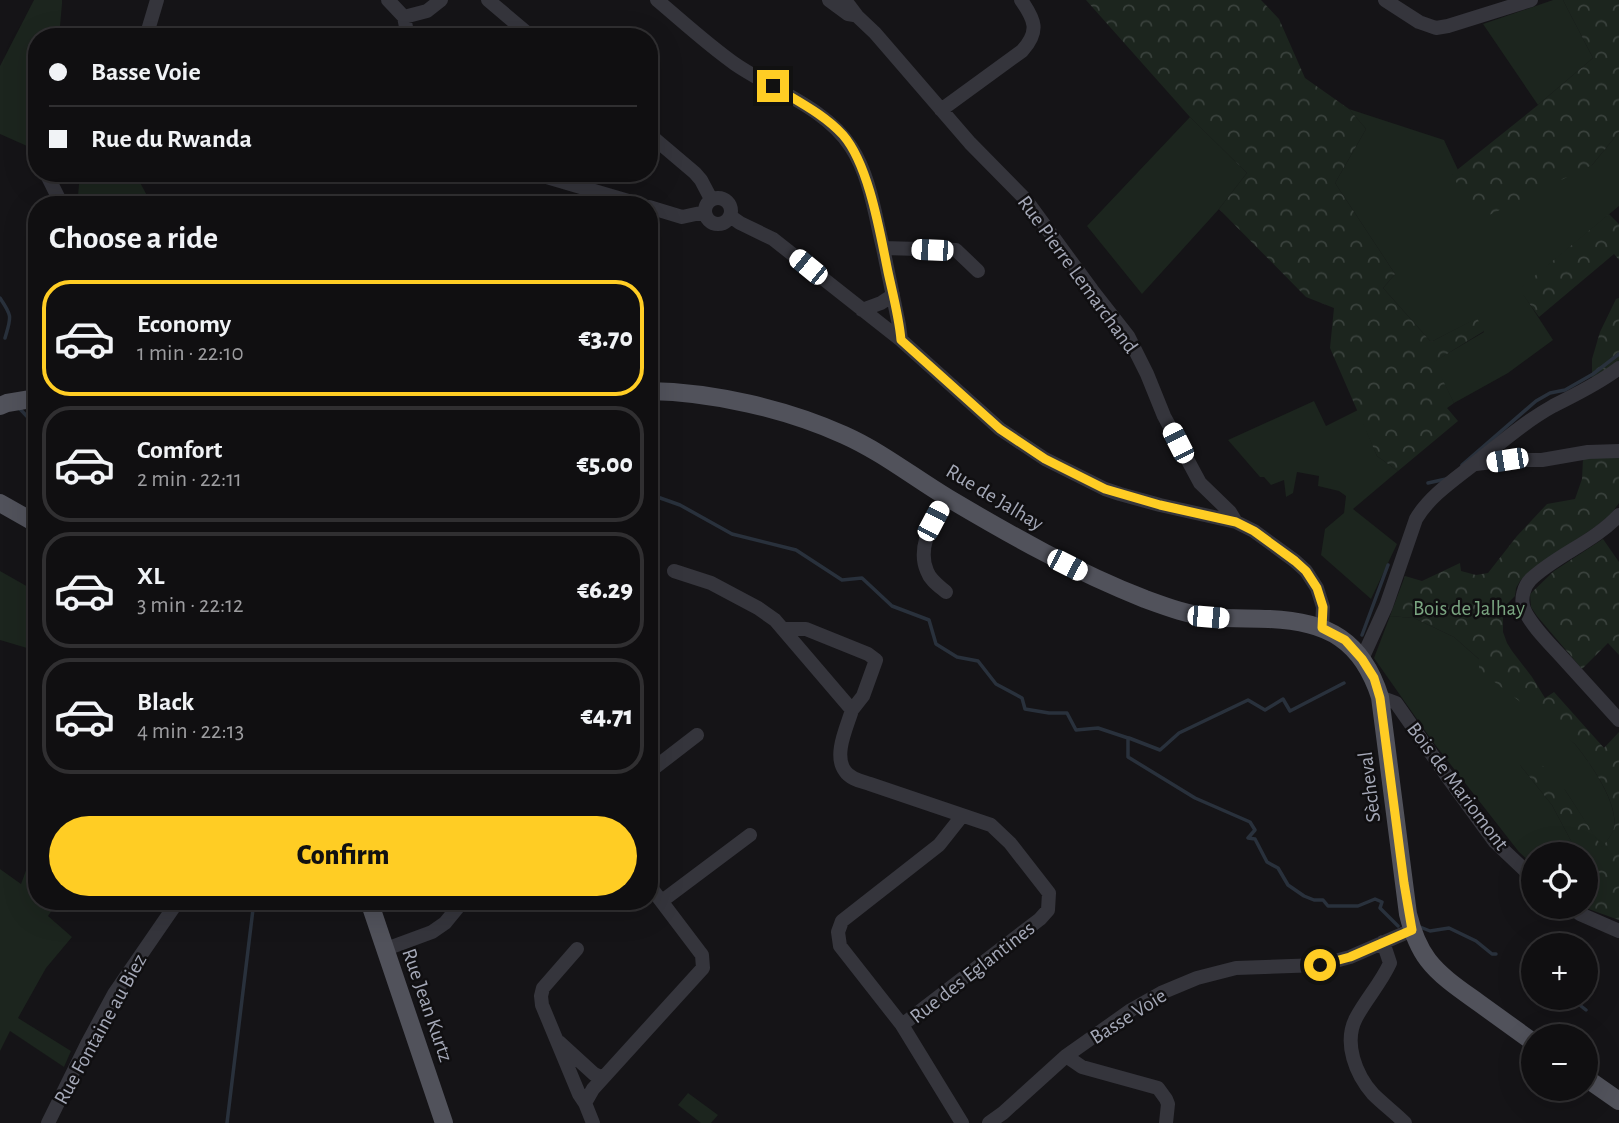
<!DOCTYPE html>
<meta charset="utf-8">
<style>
:root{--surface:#100f11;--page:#19181a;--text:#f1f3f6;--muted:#9c9c9f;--line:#302f31;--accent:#ffcd24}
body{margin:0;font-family:"Alegreya Sans",sans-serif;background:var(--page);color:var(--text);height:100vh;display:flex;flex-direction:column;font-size:26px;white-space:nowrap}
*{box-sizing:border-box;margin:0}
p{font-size:23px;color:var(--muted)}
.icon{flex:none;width:38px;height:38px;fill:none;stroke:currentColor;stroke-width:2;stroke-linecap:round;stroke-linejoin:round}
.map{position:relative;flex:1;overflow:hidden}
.panel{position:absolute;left:28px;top:196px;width:630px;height:714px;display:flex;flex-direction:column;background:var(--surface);border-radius:28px;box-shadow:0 7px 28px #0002,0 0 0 2px var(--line)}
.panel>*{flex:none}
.hud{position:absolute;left:28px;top:28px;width:630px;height:154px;border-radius:28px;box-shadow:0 7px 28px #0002,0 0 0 2px var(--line);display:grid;align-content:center;height:154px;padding:0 21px;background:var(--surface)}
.buttons{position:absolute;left:1521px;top:842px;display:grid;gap:14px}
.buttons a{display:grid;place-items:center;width:77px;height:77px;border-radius:50%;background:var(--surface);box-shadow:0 7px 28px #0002,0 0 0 2px var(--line);font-size:35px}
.end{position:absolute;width:32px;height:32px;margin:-16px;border:9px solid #ffcd24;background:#111;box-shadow:0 0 0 4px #111}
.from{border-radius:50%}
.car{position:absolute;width:21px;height:42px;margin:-21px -10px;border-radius:9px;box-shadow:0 0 5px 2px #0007;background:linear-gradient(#fff 24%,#345 0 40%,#fff 0 76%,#345 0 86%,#fff 0)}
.hud b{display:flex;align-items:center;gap:24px;height:66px;font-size:26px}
.hud b+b{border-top:2px solid var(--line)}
.hud i{width:18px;height:18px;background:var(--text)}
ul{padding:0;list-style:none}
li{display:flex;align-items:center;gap:21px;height:116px;margin:0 14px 10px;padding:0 7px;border:4px solid var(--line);border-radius:28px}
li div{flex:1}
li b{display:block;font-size:26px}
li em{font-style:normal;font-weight:800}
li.selected{border-color:var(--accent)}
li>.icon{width:63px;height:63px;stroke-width:1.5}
h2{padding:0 21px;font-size:32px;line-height:84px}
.button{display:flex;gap:14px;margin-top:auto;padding:14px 21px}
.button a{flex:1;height:80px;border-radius:42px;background:var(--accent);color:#111;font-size:28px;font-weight:800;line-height:80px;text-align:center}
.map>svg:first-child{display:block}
.green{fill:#1c251e}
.forest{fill:url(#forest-crowns)}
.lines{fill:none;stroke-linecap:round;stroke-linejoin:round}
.stream{stroke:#29313c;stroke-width:3.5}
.minor{stroke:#35353c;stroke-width:14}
.major{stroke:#51525b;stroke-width:18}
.route{stroke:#ffcd24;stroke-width:9}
.labels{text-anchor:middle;stroke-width:5;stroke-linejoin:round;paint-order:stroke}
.street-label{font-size:21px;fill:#a5a9b8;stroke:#100f11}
.park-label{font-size:21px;fill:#7aa581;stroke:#100f11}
</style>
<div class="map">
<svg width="1619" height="1123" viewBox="0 0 1619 1123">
<defs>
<pattern id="forest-crowns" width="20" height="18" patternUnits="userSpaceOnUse" patternTransform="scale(1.75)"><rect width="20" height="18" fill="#1c251e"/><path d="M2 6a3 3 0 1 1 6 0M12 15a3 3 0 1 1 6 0" fill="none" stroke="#3a423d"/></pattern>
</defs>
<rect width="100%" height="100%" fill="#151417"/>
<!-- green -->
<path class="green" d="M34 0H62V4L59 37H37L36 150 0 134V66Z
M1553 0H1563L1593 58 1538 105 1483 24Z
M1349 109 1444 140 1458 170 1452 175 1592 165 1619 132V206L1520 289 1553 340 1508 373 1454 403 1433 362 1484 332 1476 319 1431 342 1383 288 1395 274 1335 183 1366 129Z
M1190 117 1247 173 1219 209 1142 294 1087 226Z
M80 173H135L152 205H82L78 196Z
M1314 401 1326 426 1358 410 1377 456 1398 471 1353 509 1397 544 1371 599 1321 555 1325 529 1344 513 1346 496 1339 491 1318 486 1319 476 1297 472 1293 493 1286 497 1284 480 1271 485 1264 477H1260L1228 440Z
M0 571 37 592V651L0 640Z
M1390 616 1414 618 1454 637 1575 744C1590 763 1619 803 1614 829 1612 835 1606 842 1602 848L1565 790 1520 765 1552 805 1578 854H1533V865L1519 852 1433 742 1374 658Z
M37 841V901H58L48 916 72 937 46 968 18 1018 71 1051 64 1067 10 1031 0 1051V869L21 884Z
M688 1093 718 1115 711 1123H701L678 1105Z"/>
<!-- forest -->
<path class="forest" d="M1086 0H1261L1279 19 1305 78 1349 109 1366 129 1335 183 1395 274 1383 288 1431 342 1477 318 1484 331 1434 362 1454 403 1447 408 1458 421 1398 471 1377 456 1330 348 1334 308 1306 297 1219 209 1247 173 1190 117Z
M1563 0H1619V132L1592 165 1477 221 1452 174 1538 105 1593 58Z
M1609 214 1619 224V260L1614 254 1539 317 1519 289Z
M1619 298V366L1592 381V359L1600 332 1616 299Z
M1619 456V503L1610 515 1595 527 1532 569 1520 581 1516 588 1515 596 1503 608V632L1507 643 1512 651 1532 677 1545 698 1554 692 1604 748 1619 732V920L1583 907 1586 906V854H1578L1552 805 1520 765 1530 752 1565 790 1602 847C1606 842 1612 835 1614 828 1619 803 1590 763 1575 744L1479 670V659L1454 637 1414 618 1390 616 1405 576 1422 581 1460 563 1461 571 1476 575 1488 573 1517 536 1547 504 1575 499 1582 479 1583 459Z
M1603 539 1619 562V655L1608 643 1582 669 1537 616 1531 607 1530 594 1554 571Z"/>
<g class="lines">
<!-- stream -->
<path class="stream" d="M0 298C13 317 11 317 5 338
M20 409 37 427
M1462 465 1536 401 1550 393 1565 390 1593 374 1619 354
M1428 483 1446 479
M649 494 680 505 732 534 796 550 842 580 862 578 892 606 929 620 936 644 957 657 978 661 996 684 1022 698 1025 709 1049 713H1067L1076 730 1098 728 1128 738V757L1195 798 1250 822 1255 830 1248 838 1255 839 1267 862 1278 868 1288 885 1304 896 1314 900H1323L1328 906H1358L1375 899 1382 902 1380 908 1398 926
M1362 635 1388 565
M1129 738 1160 750 1179 733 1248 700 1265 710 1283 699 1290 711 1344 683
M1420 927 1430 931 1449 928 1476 941 1492 954H1496
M1571 998 1586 1010
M227 1123 254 901"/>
<!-- minor -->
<path class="minor" d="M388 0 404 17 408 37
M488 0 532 37
M657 0C682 21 708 45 735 64 773 90 826 108 851 147 870 176 875 215 883 248L956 250 978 271
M829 0 848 14 854 15
M845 0 857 16 875 33 970 143 1026 200 1092 290 1128 336 1147 374 1164 416 1200 483 1230 512 1236 522 1254 531 1295 561 1306 571 1317 588 1323 607 1322 628
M1385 0 1419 22 1436 28 1448 26 1531 0
M404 17 427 11 441 0
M146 37 157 0
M941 110 1022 51C1040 31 1035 20 1021 0
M649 134 695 173 701 180 711 199
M46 173 62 205
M533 173 642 205
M705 211a13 13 0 1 1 26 0a13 13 0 1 1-26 0Z
M649 207 682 217 705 212
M730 216 740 223 773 239 901 340 1000 429 1045 459 1105 489 1120 494 1160 505 1236 522
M883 248 899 325 901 340
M862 310 881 303 893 295
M1476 464 1507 460H1542L1588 452 1619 451
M946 496C935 518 916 546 927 571 930 580 939 586 946 592
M1619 515C1594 542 1558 554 1531 579 1524 586 1520 599 1524 609 1530 624 1549 643 1560 655 1580 677 1599 698 1619 720
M674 571 711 583 758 608 775 620 852 710C847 727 833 755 845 771 850 779 861 781 870 784L991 825 1010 843 1049 893 1048 910 1040 919 902 1025
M784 629H806L868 654 876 660 863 696 852 710
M1362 659 1386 606 1416 519C1430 495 1457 478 1479 460 1503 441 1526 421 1553 406 1576 394 1598 384 1619 368
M1380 697 1396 703 1449 779 1495 842 1533 878
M649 772 697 735
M662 901 750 835
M1570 906 1580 914 1619 931
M1383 942 1390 963C1381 983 1366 999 1356 1018 1343 1043 1356 1075 1373 1094 1383 1104 1395 1113 1405 1123
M386 949 432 932 445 923 463 901
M577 949 543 988 541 996 542 1005 579 1094 585 1103
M559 1042 594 1074 603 1078
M1066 1056 1082 1067 1158 1088 1166 1099 1168 1104 1166 1123
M48 1123 87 1044 114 994 178 901
M593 1123 585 1103 593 1089 703 968 702 955 649 885
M962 1123 902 1025 840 946 838 932 842 921 939 845 962 816
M989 1123 1003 1113 1066 1056 1131 1010 1161 993 1197 978 1236 968 1320 965 1350 957 1412 930"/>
<!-- major -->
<path class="major" d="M649 391C713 392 786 409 844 435 882 452 913 477 948 498 1012 536 1076 572 1145 599 1167 607 1188 615 1211 617 1231 619 1250 618 1269 619 1328 621 1362 641 1380 697L1408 914C1412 930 1418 947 1428 960 1441 977 1461 990 1479 1003 1497 1016 1515 1029 1533 1042
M0 406 7 403 37 398
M0 503 37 524
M369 901 444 1123
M1586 1078 1619 1101"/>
</g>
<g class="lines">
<!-- route -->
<path class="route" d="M773 86C797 101 824 114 843 135 869 165 880 233 888 272 893 295 899 317 901 340L1000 429 1045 459 1105 489 1160 505 1236 522 1254 531 1295 561 1306 571 1317 588 1323 607 1322 628 1345 640 1362 659 1374 678 1380 698 1404 883 1412 930 1350 957 1320 965"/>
</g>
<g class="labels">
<!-- street labels -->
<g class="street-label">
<text transform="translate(1078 274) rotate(54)" y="7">Rue Pierre Lemarchand</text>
<text transform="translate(995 497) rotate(31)" y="7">Rue de Jalhay</text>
<text transform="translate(1458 786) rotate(53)" y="7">Bois de Mariomont</text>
<text transform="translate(1369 787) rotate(-97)" y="7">Sècheval</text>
<text transform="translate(972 972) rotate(-38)" y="7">Rue des Eglantines</text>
<text transform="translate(428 1005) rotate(71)" y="7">Rue Jean Kurtz</text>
<text transform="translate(1128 1016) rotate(-32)" y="7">Basse Voie</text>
<text transform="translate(100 1029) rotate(-61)" y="7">Rue Fontaine au Biez</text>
</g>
<!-- park labels -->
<g class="park-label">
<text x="1469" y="615">Bois de Jalhay</text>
</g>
</g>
</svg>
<div class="buttons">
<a><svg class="icon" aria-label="locate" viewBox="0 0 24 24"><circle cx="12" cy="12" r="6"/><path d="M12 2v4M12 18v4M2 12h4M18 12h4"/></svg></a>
<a>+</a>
<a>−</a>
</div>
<i class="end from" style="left:1320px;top:965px"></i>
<i class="end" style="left:773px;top:86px"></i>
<i class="car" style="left:932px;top:250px;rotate:272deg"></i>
<i class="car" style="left:808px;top:267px;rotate:309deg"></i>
<i class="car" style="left:1178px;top:443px;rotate:333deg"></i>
<i class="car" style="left:1507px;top:460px;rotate:261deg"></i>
<i class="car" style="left:933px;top:521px;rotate:28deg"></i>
<i class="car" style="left:1067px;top:565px;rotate:117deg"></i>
<i class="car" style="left:1208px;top:617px;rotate:95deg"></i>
<div class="hud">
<b><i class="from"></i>Basse Voie</b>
<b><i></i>Rue du Rwanda</b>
</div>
<section class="panel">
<h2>Choose a ride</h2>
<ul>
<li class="selected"><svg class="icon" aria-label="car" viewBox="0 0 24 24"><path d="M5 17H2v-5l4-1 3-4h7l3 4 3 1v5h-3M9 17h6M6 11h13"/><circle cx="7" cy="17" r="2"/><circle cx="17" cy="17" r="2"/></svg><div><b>Economy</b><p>1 min · 22:10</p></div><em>€3.70</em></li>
<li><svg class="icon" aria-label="car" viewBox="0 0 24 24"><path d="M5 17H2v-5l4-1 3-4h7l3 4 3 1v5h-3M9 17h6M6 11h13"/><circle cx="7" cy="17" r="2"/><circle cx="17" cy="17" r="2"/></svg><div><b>Comfort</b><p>2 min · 22:11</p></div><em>€5.00</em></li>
<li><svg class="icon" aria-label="car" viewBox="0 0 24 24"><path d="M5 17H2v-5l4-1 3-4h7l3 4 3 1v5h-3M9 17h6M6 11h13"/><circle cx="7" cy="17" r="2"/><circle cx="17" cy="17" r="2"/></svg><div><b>XL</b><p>3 min · 22:12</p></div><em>€6.29</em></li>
<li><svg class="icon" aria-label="car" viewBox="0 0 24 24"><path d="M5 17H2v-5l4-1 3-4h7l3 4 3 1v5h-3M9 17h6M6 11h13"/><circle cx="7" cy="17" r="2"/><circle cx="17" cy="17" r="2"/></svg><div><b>Black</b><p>4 min · 22:13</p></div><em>€4.71</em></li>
</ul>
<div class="button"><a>Confirm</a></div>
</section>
</div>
